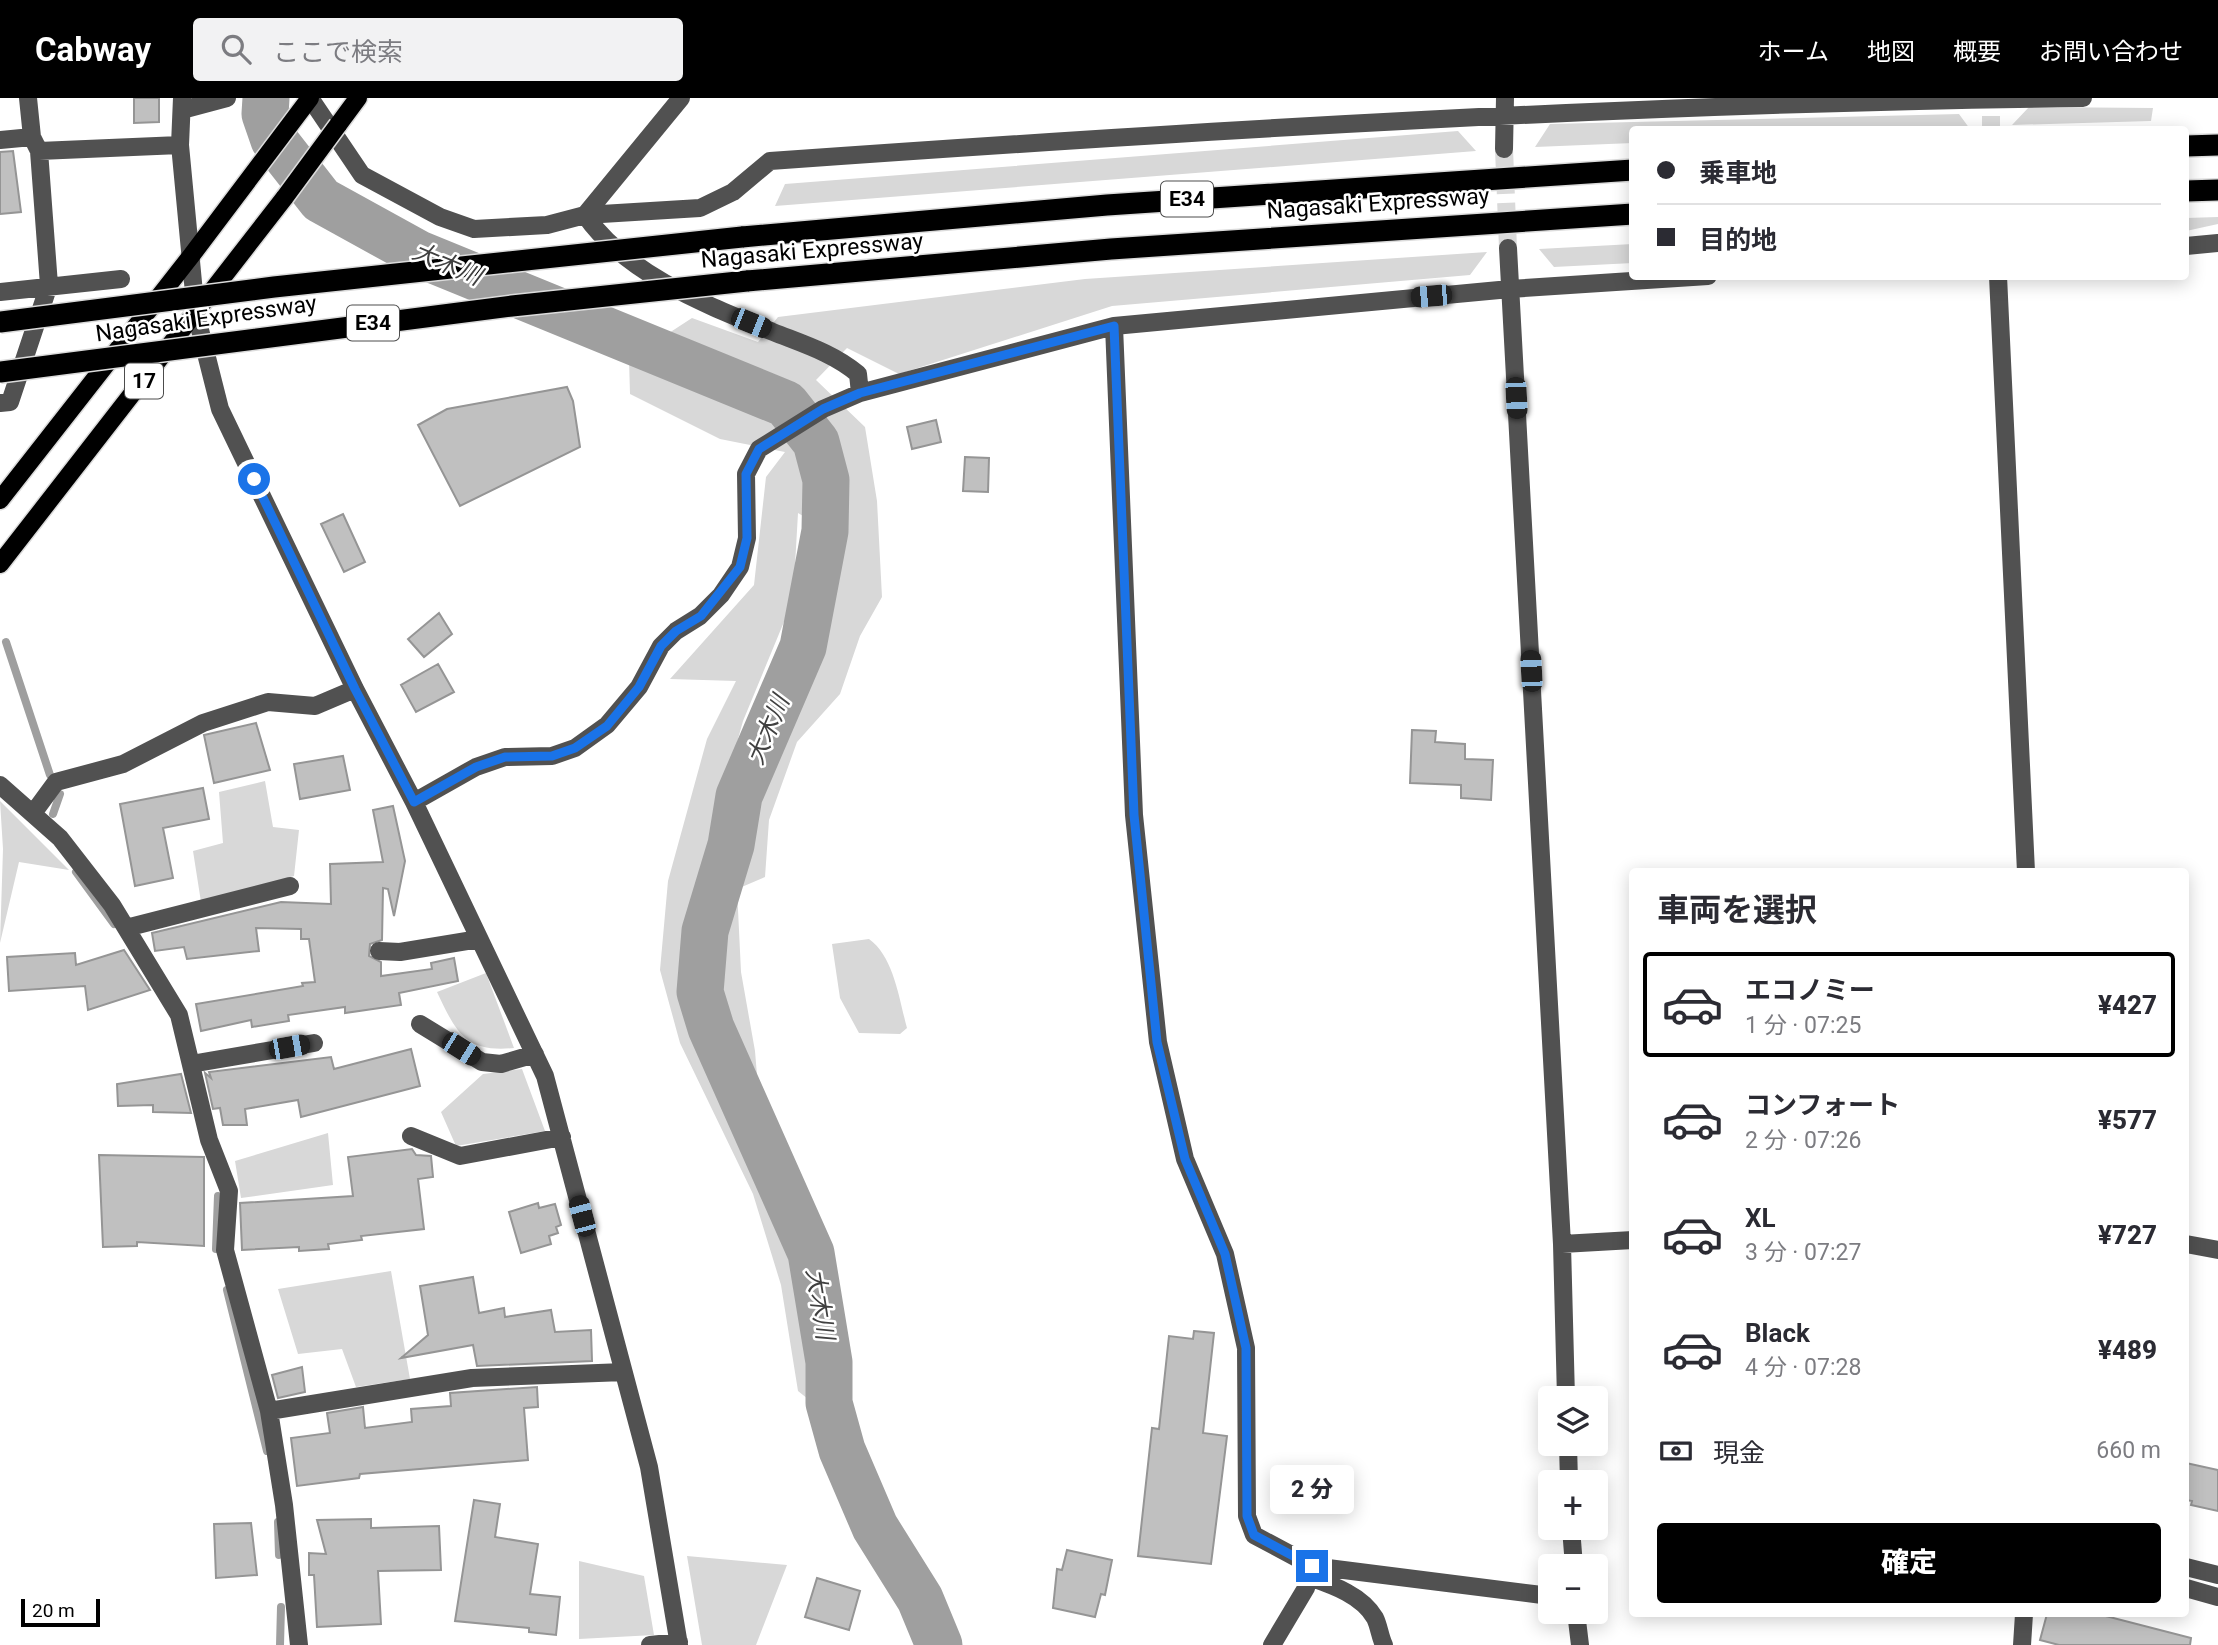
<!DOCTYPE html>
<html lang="ja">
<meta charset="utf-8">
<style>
:root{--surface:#fff;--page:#f2f2f3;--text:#2b2b33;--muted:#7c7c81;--line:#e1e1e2;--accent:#000}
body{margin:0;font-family:Roboto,"Noto Sans JP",sans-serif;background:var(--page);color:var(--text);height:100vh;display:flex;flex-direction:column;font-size:26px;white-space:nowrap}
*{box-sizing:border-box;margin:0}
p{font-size:23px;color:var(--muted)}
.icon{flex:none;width:38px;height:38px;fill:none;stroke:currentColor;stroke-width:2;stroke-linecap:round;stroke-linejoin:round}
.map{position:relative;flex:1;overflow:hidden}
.side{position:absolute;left:1629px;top:770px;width:560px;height:749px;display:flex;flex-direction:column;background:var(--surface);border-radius:7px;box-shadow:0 4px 18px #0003}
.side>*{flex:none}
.guide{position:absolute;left:1629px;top:28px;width:560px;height:154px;border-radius:7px;box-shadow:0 4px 18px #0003;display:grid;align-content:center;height:154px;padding:0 28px;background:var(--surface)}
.controls{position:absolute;left:1538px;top:1288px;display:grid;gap:14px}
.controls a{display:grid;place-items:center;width:70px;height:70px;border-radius:7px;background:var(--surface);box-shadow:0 4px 18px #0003;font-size:35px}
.scale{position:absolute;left:21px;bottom:18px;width:79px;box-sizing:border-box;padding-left:7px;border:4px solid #000;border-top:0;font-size:19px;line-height:24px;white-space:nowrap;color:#000;-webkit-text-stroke:5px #fff;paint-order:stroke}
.end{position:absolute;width:32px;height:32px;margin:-16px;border:9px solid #1a73e8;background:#fff;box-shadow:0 0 0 4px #fff}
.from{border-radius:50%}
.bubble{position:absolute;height:49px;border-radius:7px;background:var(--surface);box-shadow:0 4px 18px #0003;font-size:23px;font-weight:800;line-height:49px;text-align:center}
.car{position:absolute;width:21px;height:42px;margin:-21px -10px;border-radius:9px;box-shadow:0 0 5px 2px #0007;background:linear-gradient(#222 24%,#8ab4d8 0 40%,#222 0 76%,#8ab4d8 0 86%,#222 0)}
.guide b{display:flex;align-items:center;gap:24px;height:66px;font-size:26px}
.guide b+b{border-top:2px solid var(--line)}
.guide i{width:18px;height:18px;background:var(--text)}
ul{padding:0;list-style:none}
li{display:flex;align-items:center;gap:21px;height:105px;margin:0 14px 10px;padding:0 14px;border:4px solid transparent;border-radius:7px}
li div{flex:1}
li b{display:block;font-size:26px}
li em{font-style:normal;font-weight:800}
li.selected{border-color:var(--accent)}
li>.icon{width:63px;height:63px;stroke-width:1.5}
h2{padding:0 28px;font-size:32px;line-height:84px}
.pay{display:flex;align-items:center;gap:18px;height:77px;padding:0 28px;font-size:26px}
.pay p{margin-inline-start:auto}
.button{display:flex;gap:14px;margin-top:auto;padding:14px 28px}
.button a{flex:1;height:80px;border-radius:7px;background:var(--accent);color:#fff;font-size:28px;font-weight:800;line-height:80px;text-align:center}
header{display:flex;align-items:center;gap:42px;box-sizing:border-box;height:98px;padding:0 35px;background:var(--accent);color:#fff}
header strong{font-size:33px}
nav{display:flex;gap:38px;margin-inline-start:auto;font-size:24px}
.search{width:490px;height:63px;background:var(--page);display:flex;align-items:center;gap:18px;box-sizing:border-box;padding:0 24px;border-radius:7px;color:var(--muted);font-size:26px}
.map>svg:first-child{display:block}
.green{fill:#d8d8d8}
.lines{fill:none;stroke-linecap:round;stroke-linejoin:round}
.stream{stroke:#9f9f9f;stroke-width:8}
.river{stroke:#9f9f9f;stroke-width:47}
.building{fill:#c0c0c0;stroke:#959595;stroke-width:2}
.minor-tunnel{stroke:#d9d9d9;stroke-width:18;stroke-dasharray:18 9;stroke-linecap:butt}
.major-casing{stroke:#dbdbdb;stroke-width:21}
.highway-casing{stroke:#dbdbdb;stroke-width:24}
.minor{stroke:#515151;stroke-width:18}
.major{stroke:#000;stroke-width:18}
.highway{stroke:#000;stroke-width:21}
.major-bridge-casing{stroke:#dbdbdb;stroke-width:21;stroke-linecap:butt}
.highway-bridge-casing{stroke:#dbdbdb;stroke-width:24;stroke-linecap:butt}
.major-bridge{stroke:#000;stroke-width:18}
.highway-bridge{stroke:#000;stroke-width:21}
.route{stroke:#1a73e8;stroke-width:9}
.labels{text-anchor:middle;stroke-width:5;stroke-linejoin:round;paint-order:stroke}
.shield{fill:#fff;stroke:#4c4c4c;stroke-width:2}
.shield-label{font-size:21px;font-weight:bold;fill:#000}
.street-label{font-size:23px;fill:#000;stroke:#fff}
.water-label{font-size:24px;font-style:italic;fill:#404040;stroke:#fff}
</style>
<header>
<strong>Cabway</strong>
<div class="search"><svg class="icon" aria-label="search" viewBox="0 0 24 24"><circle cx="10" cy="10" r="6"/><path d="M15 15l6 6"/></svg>ここで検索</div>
<nav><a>ホーム</a><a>地図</a><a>概要</a><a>お問い合わせ</a></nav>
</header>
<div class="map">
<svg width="2218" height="1547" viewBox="0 0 2218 1547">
<rect width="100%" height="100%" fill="#fff"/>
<!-- green -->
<path class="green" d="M2029 9 2153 10 2151 23 2012 27Z
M1959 16 1970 31 1633 32V45L1535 49 1550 26Z
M1458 33 1476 53 775 108 785 86Z
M2218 119V126L2186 133V120Z
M1633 146V165L1554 169 1539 151Z
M1487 154 1470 177 1112 208 899 276 847 250 816 282 865 329 877 403 882 499 860 538 840 596 797 644 769 722 765 779 737 791 741 874 755 953 759 1001 733 948 718 883 750 692 816 554 835 437 798 415 793 502 743 623 693 802 689 888 700 931 802 1164 819 1258 818 1309 798 1293 781 1187 753 1096 680 945 660 872 668 783 707 641 736 583 670 581 754 487 766 379 785 354 720 341 630 296 629 261 692 220 758 244 778 219 1085 181Z
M265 683 273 729 299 732 294 778 201 804 193 753 223 745 219 694Z
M0 703 69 772 19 764 0 845 3 751Z
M869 841C894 859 899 901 907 930L900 936 859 935 840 900 832 846Z
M486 875 514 950C465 955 456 934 437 894Z
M522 971 545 1033 456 1048 441 1014 483 976Z
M328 1035 333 1087 241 1100 235 1063Z
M391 1173 410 1281 356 1289 342 1251 298 1256 278 1191Z
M687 1458 787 1467 756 1547H702Z
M579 1463 644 1478 654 1537 579 1541Z"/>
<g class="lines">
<!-- stream -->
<path class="stream" d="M6 544 50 677
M53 716 60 696
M76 774 114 826
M216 1151 218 1098
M227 1192 267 1353
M278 1424 279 1457
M280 1547 281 1509"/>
<!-- river -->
<path class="river" d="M266 0 265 16 274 42 321 102 419 156 786 306 816 344 826 382 825 433 803 549 739 698 731 747 705 833 700 894 711 930 811 1155 829 1264V1305L842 1352 875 1429 920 1501 939 1547"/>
</g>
<!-- building -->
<path class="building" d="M134 0H159V24L134 25Z
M13 53 21 114 0 116V54Z
M567 289 573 303 580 349 460 408 418 327 447 311Z
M936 322 941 344 912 351 907 329Z
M965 359 989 360 988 394 963 393Z
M343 416 365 464 344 474 321 426Z
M439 515 452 536 424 559 408 541Z
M438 566 454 594 416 614 401 587Z
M256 625 270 672 214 685 204 637Z
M1412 632 1436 633 1435 644 1465 646V661L1493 662 1491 702 1461 700V687L1410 685Z
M343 658 350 692 300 701 294 666Z
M203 690 209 721 163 730 173 780 135 788 120 706Z
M393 708 405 763 394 818 388 791 383 790 382 842 370 846 369 858 381 864V878L432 871 431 865 454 860 458 883 399 895 401 907 345 915V909L288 917 289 923 252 929 251 922 201 933 196 906 303 888 302 885 315 884 309 841H301V831L256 830 259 853 187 861 184 849 155 853 152 835 281 804 331 806 330 766 383 764 373 712Z
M124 852 150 892 88 912 85 888 9 893 7 859 75 855 76 867Z
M411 951 420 988 301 1019 298 1002 245 1011 247 1027H223L220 1010 213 1011 205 975 211 980 209 974 331 959 334 971Z
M181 976 191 1015 153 1014V1007L118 1008 117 986Z
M412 1051 416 1057 431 1058 433 1079 418 1081 424 1131 361 1138 362 1142 328 1146 329 1151 299 1153V1149L242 1152 240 1105 353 1098 348 1059Z
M99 1057 204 1059V1148L137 1144V1148L103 1149Z
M538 1105 539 1110 555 1106 561 1127 556 1129 558 1135 549 1138 551 1146 521 1155 509 1114Z
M473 1179 479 1215 504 1210 505 1219 551 1212 555 1234 591 1232 592 1263 477 1268 473 1247 401 1260 428 1237 420 1188Z
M1194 1233 1214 1235 1203 1335 1227 1338 1211 1466 1138 1458 1152 1330 1159 1331 1169 1238 1193 1241Z
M302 1269 305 1294 278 1300 272 1277Z
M537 1289 538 1309 524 1310 528 1362 360 1376 359 1380 297 1388 291 1340 330 1335 327 1315 363 1309 365 1330 412 1324 411 1311 451 1308 450 1295Z
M2186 1365 2218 1372V1413L2191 1407 2192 1403 2186 1402Z
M474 1402 500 1406 495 1439 538 1446 530 1496 560 1499 556 1537 529 1534V1530L455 1523Z
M371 1421V1430L439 1428 441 1472 378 1473 381 1526 317 1529 314 1477H309V1455L326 1456 317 1422Z
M251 1425 257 1477 216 1480 214 1426Z
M1067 1452 1112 1462 1105 1497 1101 1496 1095 1519 1053 1510 1057 1471 1062 1472Z
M817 1480 860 1493 849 1532 805 1519Z
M2047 1516H2098L2191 1540 2190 1547H2059L2040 1542Z"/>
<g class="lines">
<!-- minor-tunnel -->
<path class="minor-tunnel" d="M1991 18V32
M1504 51 1508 150"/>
<!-- major casing -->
<g class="major-casing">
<path id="major" d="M338 27 358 0
M0 402 191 158 310 0
M0 466 285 99"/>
</g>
<!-- highway casing -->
<g class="highway-casing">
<path id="highway" d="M2186 48 2218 47
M2186 93 2218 92
M742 139 1107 107 1633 72
M747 183 1111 151 1633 116"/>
</g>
<!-- minor -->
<path class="minor" d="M182 0 180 47 196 216 220 311 355 591 414 704 545 978 649 1369 679 1547
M310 0 362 77 440 119 474 131 547 127 585 117 681 0
M182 12 227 0
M0 42 32 39
M1504 51 1505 0
M39 53 180 47
M2186 148 2218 145
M1508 150 1562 1146 1566 1300
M1998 178 2026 774
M0 194 121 181
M1114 228 1134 717 1158 944 1185 1061 1225 1156 1246 1250 1247 1418 1254 1437 1312 1468 1550 1498
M860 295 858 276C833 255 803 246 773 234 707 207 627 177 585 117L700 110 733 94 770 63C1207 32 1645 5 2083 0
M0 305 10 304 49 187 39 53 32 39 28 0
M0 687 60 740 112 807 179 917 209 1042 229 1093 225 1152 269 1313 284 1407 299 1547
M414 704 476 669 505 659 552 658 575 650 607 627 639 589 661 548 676 533 700 518 721 497 740 469 747 440 746 376 759 351 823 311 860 295 1114 228 1510 191 1708 178
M34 714 56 684 123 666 203 625 268 604 315 608 355 591
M126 830 290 788
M379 853 400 854 479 841
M420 926 482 964 501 966 535 956
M191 966 314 945
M411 1038 460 1058 562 1039
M1562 1146 1633 1142
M2186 1146 2218 1152
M269 1313 472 1280 624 1274
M1568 1346 1569 1384
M1571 1430 1574 1468
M2186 1469 2218 1477
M1309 1479C1332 1487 1362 1497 1375 1520 1379 1528 1380 1539 1384 1547
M2186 1490 2218 1499
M1576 1514 1580 1547
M650 1547 679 1544
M1272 1547 1306 1490 1312 1468
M2022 1547 2024 1516"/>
<!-- major -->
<use href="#major" class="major"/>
<!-- highway -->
<use href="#highway" class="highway"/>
<!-- major-bridge casing -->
<g class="major-bridge-casing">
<path id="major-bridge" d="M285 99 338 27"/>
</g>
<!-- highway-bridge casing -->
<g class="highway-bridge-casing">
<path id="highway-bridge" d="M0 224 274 189 742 139
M0 274 512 208 747 183"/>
</g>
<!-- major-bridge -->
<use href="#major-bridge" class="major-bridge"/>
<!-- highway-bridge -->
<use href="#highway-bridge" class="highway-bridge"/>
</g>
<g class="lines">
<!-- route -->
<path class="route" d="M254 381 355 591 414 704 476 669 505 659 552 658 575 650 607 628 639 589 661 548 676 533 701 518 740 469 747 440 746 376 759 351 823 311 860 295 1114 228 1134 717 1157 944 1185 1061 1225 1156 1246 1250 1247 1418 1254 1437 1312 1468"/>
</g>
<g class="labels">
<!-- shield labels -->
<g class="shield">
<rect x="1161" y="83.5" width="52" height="35" rx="5"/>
<rect x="347" y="207.5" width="52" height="35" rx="5"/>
<rect x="125" y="265.5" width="38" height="35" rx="5"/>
</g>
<g class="shield-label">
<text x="1187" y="108">E34</text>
<text x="373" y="232">E34</text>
<text x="144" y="290">17</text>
</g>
<!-- street labels -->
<g class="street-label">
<text transform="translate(1378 105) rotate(-4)" y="8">Nagasaki Expressway</text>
<text transform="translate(812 152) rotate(-5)" y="8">Nagasaki Expressway</text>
<text transform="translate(206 220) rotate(-8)" y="8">Nagasaki Expressway</text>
</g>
<!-- water labels -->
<g class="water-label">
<text transform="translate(447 166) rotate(23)" y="8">大木川</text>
<text transform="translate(768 632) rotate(-67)" y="8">大木川</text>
<text transform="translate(820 1206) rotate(81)" y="8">大木川</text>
</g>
</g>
</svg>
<div class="controls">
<a><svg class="icon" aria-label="layers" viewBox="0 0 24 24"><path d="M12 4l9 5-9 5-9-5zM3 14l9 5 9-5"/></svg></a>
<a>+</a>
<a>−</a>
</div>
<div class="scale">20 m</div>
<i class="end from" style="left:254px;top:381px"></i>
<i class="end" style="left:1312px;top:1468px"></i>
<div class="bubble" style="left:1270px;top:1367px;width:84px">2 分</div>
<i class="car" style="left:1431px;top:198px;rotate:265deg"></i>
<i class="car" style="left:751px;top:225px;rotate:112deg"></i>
<i class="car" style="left:1516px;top:300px;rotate:177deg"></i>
<i class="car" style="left:1531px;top:573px;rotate:357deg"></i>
<i class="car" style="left:289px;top:949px;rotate:80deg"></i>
<i class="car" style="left:461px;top:951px;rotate:122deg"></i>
<i class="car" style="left:582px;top:1118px;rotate:345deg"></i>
<div class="guide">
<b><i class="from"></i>乗車地</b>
<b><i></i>目的地</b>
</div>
<section class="side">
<h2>車両を選択</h2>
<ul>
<li class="selected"><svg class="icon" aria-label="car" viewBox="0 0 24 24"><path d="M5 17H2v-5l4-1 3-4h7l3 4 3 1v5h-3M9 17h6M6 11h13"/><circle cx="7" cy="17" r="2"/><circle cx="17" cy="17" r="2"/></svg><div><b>エコノミー</b><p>1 分 · 07:25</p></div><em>¥427</em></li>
<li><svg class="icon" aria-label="car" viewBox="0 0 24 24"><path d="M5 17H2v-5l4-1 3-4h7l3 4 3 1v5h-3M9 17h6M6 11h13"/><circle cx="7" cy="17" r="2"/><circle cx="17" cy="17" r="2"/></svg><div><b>コンフォート</b><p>2 分 · 07:26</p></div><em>¥577</em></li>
<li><svg class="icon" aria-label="car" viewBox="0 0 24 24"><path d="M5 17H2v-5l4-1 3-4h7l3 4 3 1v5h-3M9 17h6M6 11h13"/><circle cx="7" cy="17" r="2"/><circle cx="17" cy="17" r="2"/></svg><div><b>XL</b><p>3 分 · 07:27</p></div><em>¥727</em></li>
<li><svg class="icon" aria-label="car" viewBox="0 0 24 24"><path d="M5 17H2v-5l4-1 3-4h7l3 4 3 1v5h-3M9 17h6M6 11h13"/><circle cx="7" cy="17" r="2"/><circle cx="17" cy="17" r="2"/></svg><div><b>Black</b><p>4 分 · 07:28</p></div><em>¥489</em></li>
</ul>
<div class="pay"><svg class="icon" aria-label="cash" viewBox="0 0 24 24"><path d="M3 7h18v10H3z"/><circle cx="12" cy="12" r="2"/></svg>現金<p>660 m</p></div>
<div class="button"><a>確定</a></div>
</section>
</div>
